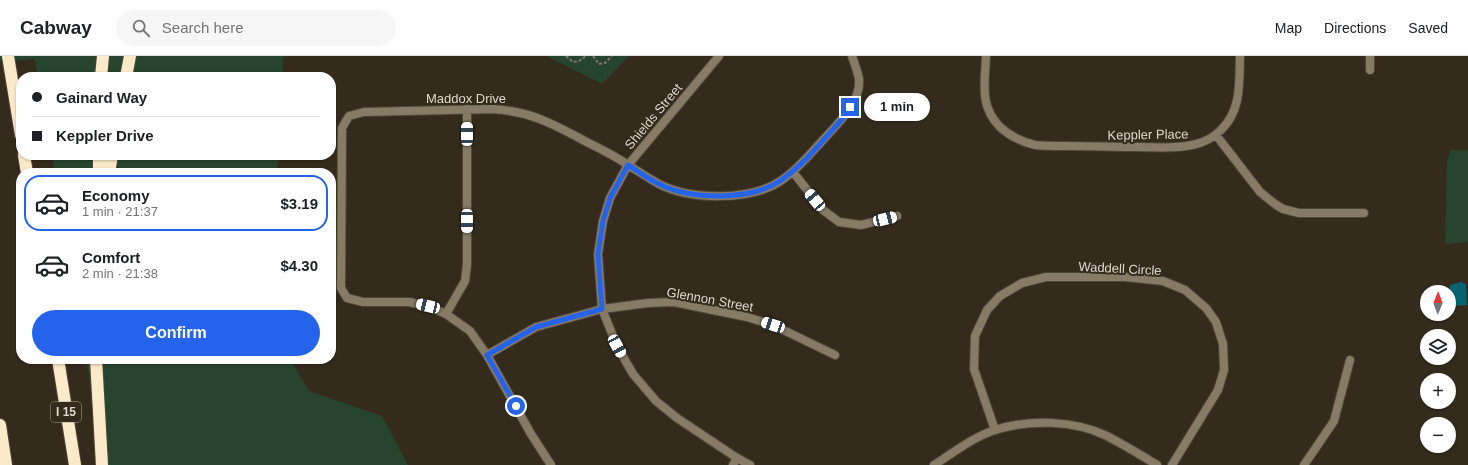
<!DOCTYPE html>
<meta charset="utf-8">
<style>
:root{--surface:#fff;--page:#f6f6f6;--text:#202124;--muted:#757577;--line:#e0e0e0;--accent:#2563eb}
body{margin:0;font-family:Helvetica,sans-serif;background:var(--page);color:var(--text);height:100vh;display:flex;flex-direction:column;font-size:15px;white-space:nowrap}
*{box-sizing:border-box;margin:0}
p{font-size:13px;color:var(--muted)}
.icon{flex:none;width:22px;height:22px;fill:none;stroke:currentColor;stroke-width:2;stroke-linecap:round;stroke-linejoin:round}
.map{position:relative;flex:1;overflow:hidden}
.drawer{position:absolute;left:16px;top:112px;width:320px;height:196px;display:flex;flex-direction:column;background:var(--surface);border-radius:16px;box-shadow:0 1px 3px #0004}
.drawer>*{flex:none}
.banner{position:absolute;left:16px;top:16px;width:320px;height:88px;border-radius:16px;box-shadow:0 1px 3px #0004;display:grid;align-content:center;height:88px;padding:0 16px;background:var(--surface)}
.needle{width:26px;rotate:1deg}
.controls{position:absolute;left:1420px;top:229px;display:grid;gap:8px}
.controls a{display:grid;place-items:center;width:36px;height:36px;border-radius:50%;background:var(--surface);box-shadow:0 1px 3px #0004;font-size:20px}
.end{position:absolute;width:18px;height:18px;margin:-9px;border:5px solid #2563eb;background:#fff;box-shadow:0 0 0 2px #fff}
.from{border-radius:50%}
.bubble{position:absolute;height:28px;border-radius:14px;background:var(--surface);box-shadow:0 1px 3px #0004;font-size:13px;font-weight:600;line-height:28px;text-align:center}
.car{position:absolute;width:12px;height:24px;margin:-12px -6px;border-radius:5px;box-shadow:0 0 3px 1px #0007;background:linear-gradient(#fff 24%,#345 0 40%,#fff 0 76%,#345 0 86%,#fff 0)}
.banner b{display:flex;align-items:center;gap:14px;height:38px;font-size:15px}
.banner b+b{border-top:1px solid var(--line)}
.banner i{width:10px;height:10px;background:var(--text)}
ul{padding:7px 0 0;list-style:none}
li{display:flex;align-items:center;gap:12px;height:56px;margin:0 8px 6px;padding:0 8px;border:2px solid transparent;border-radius:16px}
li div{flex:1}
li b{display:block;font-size:15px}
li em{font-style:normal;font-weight:600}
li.current{border-color:var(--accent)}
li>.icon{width:36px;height:36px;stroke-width:1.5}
.action{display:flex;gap:8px;margin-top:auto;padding:8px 16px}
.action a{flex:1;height:46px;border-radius:24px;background:var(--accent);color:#fff;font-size:16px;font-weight:600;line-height:46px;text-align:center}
header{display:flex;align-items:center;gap:24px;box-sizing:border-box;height:56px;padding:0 20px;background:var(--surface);border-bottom:1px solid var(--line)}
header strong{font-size:19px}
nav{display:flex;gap:22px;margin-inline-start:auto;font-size:14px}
.search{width:280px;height:36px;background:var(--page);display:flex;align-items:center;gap:10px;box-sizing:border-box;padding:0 14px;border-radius:22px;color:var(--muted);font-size:15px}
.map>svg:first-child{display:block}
.green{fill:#27452e}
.water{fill:#066470}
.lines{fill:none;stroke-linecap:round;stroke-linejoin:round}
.minor-casing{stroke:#4f4739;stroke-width:10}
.tertiary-casing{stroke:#4f4739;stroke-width:10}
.motorway-casing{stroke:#4f4739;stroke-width:14}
.path{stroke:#80786c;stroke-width:2;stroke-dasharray:3 2;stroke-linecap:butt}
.minor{stroke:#877b65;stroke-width:8}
.tertiary{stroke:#877b65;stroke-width:8}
.motorway{stroke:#fbeac9;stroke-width:12}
.route{stroke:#2563eb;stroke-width:5}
.labels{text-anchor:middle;stroke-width:4;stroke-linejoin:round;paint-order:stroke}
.shield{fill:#342b1c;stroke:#aba499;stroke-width:1}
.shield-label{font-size:12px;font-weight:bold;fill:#ded8cf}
.street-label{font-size:13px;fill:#ded8cf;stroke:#342b1c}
</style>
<header>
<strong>Cabway</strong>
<div class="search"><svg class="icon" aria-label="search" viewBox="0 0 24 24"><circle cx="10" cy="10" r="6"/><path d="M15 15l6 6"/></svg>Search here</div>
<nav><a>Map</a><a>Directions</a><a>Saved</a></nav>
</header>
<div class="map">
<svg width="1468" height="409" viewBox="0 0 1468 409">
<rect width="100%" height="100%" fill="#342b1c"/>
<!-- green -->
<path class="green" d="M0 0H289L283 1 282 21H38L35 3 0 6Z
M546 0H629L602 28Z
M1451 94H1468V186L1445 188 1447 105Z
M52 99H278L277 117H55Z
M86 303H290L309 335 382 360 408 409H104Z"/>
<!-- water -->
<path class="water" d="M1461 226 1466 228 1467 249 1449 250V236H1427V235L1449 234 1450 229Z"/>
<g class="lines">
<!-- minor casing -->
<g class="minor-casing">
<path id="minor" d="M986 0C985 27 979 50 1000 71 1010 80 1022 86 1035 89 1045 90 1055 90 1065 90 1089 90 1114 91 1138 91 1155 91 1175 93 1192 89 1203 87 1213 82 1221 74 1242 54 1239 26 1240 0
M1370 14V0
M1216 79 1260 136 1275 148 1283 153 1299 157H1364
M793 116 823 154 839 166 861 169 897 160
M446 258 465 225 467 209V53
M487 299 536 271 602 253 648 247 674 246 747 261 773 269 835 299
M995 374 974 313 975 280 987 254 1000 240 1022 227 1046 221H1125L1163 225 1185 234 1206 252 1216 266 1223 288 1224 314 1218 334 1172 409
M551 409 531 378 487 299 470 275 446 258 428 250 409 246H363L347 242 341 232 342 72 349 60 364 56 492 53C529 55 551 67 583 84 598 92 614 99 628 109 638 115 648 122 659 128 690 144 749 145 779 126 796 115 809 99 823 84 837 68 861 47 859 23 858 16 854 7 852 0
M733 409 737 402
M1304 409 1334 365 1350 304"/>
</g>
<!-- tertiary casing -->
<g class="tertiary-casing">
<path id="tertiary" d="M719 0 628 109 610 142 603 165 598 198 602 253 617 290 633 318 656 345 677 362 737 402 750 409
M934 409C953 397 973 381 995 374 1030 363 1074 364 1107 380 1124 389 1141 399 1157 409"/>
</g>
<!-- motorway casing -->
<g class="motorway-casing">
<path id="motorway" d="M8 0 21 79
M101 21 103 0
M126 21 130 0
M24 99 27 117
M99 117V99
M109 117 112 99
M58 303 75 409
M96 303 102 409
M0 369 6 409"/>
</g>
<!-- path -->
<path class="path" d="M566 0 573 6 579 5 586 0
M593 0 599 8 605 7 612 0"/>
<!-- minor -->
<use href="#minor" class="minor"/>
<!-- tertiary -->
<use href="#tertiary" class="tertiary"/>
<!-- motorway -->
<use href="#motorway" class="motorway"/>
</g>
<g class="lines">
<!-- route -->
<path class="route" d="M516 350 487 299 536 271 602 253 598 198 603 165 610 142 628 109C638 115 648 123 659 128 691 144 750 145 780 125 805 108 824 83 844 61L850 51"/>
</g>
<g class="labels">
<!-- shield labels -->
<rect class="shield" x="51" y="346" width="30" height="20" rx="3"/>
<g class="shield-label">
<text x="66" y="360">I 15</text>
</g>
<!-- street labels -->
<g class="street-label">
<text x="466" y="47">Maddox Drive</text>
<text transform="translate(653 60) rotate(-50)" y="5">Shields Street</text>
<text transform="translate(1148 78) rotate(-1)" y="5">Keppler Place</text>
<text transform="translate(1120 212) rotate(3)" y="5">Waddell Circle</text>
<text transform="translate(710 243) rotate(10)" y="5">Glennon Street</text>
</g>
</g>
</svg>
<div class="controls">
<a><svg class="needle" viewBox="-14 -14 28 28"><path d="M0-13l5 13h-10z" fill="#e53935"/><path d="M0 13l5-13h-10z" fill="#757577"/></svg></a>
<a><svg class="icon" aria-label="layers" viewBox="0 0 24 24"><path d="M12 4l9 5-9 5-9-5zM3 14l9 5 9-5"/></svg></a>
<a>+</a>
<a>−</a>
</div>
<i class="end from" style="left:516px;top:350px"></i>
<i class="end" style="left:850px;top:51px"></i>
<div class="bubble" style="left:864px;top:37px;width:66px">1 min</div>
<i class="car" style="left:467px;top:78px;rotate:0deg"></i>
<i class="car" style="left:815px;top:144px;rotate:320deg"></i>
<i class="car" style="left:885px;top:163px;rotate:77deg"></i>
<i class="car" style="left:467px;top:165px;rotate:180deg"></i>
<i class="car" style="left:428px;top:250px;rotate:283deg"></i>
<i class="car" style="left:773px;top:269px;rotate:288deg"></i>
<i class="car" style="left:617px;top:290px;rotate:151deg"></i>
<div class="banner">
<b><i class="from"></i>Gainard Way</b>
<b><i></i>Keppler Drive</b>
</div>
<section class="drawer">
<ul>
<li class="current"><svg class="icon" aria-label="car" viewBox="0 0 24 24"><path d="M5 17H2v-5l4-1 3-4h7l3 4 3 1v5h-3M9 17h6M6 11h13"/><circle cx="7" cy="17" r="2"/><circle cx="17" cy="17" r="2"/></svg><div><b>Economy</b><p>1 min · 21:37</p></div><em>$3.19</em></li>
<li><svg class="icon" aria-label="car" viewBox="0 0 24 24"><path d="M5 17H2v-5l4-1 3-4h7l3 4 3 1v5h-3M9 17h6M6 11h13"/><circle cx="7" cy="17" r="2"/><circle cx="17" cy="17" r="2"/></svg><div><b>Comfort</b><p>2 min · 21:38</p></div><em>$4.30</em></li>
</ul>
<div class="action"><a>Confirm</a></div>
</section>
</div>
